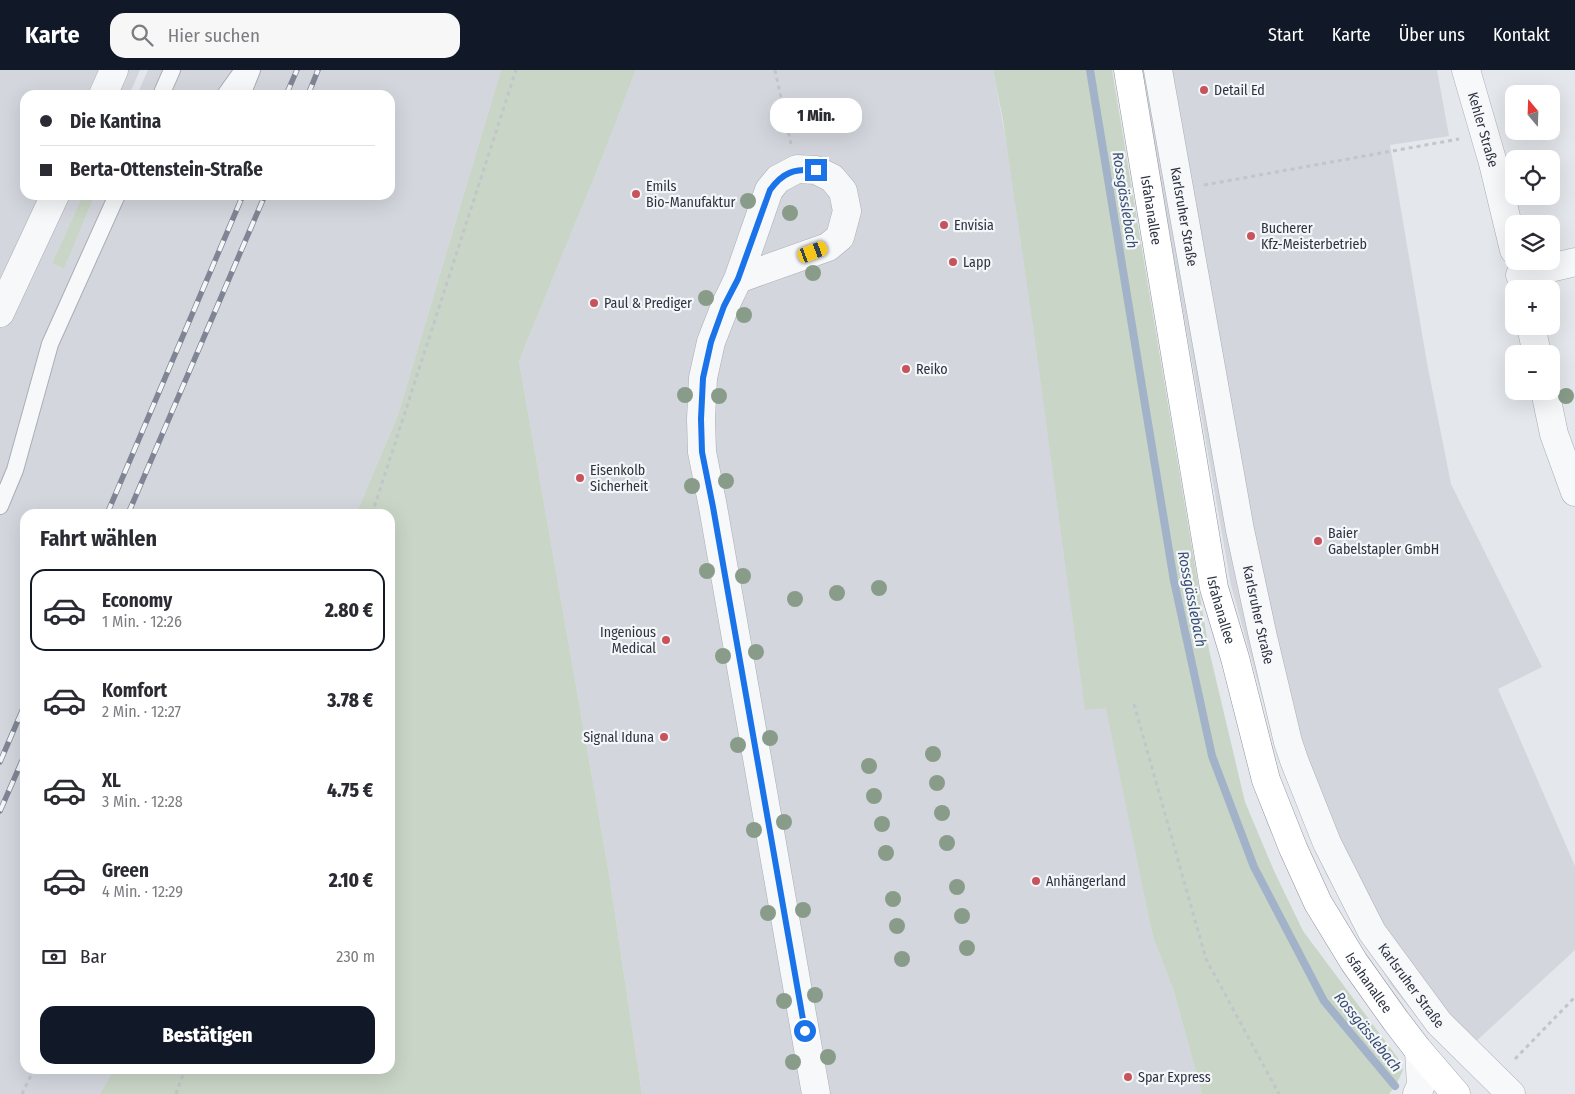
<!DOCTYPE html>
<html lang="de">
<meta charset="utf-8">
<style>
:root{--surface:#fff;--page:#f7f7f7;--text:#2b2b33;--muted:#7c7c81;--line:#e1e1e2;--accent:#111827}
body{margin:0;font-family:"Fira Sans Condensed",sans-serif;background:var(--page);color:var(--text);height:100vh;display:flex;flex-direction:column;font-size:19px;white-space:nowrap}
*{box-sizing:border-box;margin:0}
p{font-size:16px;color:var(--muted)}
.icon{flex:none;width:28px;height:28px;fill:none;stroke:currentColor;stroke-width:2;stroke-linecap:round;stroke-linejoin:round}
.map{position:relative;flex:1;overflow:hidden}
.drawer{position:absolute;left:20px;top:439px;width:375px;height:565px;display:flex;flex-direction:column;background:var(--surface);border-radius:15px;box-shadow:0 5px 20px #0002}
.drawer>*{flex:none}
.hud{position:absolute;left:20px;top:20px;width:375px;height:110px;border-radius:15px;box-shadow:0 5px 20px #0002;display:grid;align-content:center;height:110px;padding:0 20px;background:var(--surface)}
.needle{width:32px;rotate:341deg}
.controls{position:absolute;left:1505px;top:15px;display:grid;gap:10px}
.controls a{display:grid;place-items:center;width:55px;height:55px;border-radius:10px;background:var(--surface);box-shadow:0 5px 20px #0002;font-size:25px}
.end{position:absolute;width:22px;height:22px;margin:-11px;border:6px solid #1a73e8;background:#fff;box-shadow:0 0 0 2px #fff}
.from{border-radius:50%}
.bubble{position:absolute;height:35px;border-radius:15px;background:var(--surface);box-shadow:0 5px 20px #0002;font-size:16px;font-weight:800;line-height:35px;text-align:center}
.car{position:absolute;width:15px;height:30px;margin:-15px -8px;border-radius:6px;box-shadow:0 0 4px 1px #0007;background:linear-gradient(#f5c518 24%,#345 0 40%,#f5c518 0 76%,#345 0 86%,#f5c518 0)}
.hud b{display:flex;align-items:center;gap:18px;height:48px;font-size:19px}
.hud b+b{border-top:1px solid var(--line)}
.hud i{width:12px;height:12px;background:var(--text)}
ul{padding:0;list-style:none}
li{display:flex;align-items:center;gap:15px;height:82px;margin:0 10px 8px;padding:0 10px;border:2px solid transparent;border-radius:15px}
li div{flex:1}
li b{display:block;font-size:19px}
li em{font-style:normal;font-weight:800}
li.on{border-color:var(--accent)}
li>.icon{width:45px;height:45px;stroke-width:1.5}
h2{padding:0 20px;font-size:22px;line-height:60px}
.pay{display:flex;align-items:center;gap:12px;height:55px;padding:0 20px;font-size:19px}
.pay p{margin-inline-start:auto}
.primary-button{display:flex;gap:10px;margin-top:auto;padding:10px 20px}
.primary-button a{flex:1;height:58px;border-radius:15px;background:var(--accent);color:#fff;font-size:20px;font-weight:800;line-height:58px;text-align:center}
header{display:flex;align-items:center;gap:30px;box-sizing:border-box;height:70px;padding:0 25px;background:var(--accent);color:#fff}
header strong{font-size:24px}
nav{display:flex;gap:28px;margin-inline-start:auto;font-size:18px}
.search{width:350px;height:45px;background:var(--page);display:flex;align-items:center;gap:12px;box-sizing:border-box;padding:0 18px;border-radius:15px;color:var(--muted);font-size:19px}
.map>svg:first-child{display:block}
.built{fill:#d3d6dd}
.green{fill:#c9d5c6}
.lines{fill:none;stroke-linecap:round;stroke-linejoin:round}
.stream{stroke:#a2b2c9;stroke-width:8}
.service-casing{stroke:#a9adb5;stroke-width:18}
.minor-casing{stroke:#a9adb5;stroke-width:29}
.primary-casing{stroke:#a4aab6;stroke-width:29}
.trunk-casing{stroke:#8d93a1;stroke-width:29}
.path{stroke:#c2c5ca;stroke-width:3;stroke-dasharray:4 4;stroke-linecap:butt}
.service{stroke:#f7f8fa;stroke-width:16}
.minor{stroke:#f7f8fa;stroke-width:28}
.primary{stroke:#fff;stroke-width:28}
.trunk{stroke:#fff;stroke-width:28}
.rail-casing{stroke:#7f8594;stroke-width:5.5}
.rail{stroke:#f4f6f8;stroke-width:4;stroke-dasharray:11;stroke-linecap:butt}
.tree{fill:#899c8a}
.route{stroke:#1a73e8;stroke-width:6}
.poi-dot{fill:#c7535d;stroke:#f4f6f8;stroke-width:2}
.labels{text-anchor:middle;stroke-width:4.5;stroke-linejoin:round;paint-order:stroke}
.poi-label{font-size:14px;fill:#2d3343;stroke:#f4f6f8;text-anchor:start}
.street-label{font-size:14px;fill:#2d3343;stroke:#f4f6f8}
.water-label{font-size:15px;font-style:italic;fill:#395075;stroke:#f4f6f8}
</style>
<header>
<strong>Karte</strong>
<div class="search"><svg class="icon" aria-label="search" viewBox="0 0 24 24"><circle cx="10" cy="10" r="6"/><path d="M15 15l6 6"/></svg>Hier suchen</div>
<nav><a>Start</a><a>Karte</a><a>Über uns</a><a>Kontakt</a></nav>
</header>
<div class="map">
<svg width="1575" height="1024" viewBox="0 0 1575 1024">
<rect width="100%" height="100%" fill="#e4e7eb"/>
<!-- built -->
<path class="built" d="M0 0H140L129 25H25V125H83L52 193 64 199 95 125H390V25H137L148 0H501L398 345 356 444H25V999H114L100 1024H0Z
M636 0H993L1153 867 1174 922 1202 1024H642L608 798 519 291 600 93Z
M1141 0H1437L1449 66 1390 75 1427 293 1451 414 1542 597 1498 619 1575 796V880L1459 987 1433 966 1391 915 1326 804 1282 699 1231 515Z"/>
<!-- green -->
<path class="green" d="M501 0H636L600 93 519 291 608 798 642 1024H100L114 999H390V444H356L398 345Z
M993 0H1112L1209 580 1245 732 1274 801 1303 861 1400 991 1403 1000 1397 1013 1389 1024H1202L1174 922 1153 867 1106 638 1085 640 1033 255 1003 50Z
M83 125H95L64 199 52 193Z"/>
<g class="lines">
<!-- stream -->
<path class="stream" d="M1090 0 1174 511 1212 686 1254 797 1324 931 1395 1016"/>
<!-- service casing -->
<g class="service-casing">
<path id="service" d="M161 25 172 0
M225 25 243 0
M242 25 252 0
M0 436 15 400 50 274 117 125"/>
</g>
<!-- minor casing -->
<g class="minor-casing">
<g id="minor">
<path id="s1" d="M1158 0 1240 460 1263 567 1288 672 1294 690 1327 773 1372 862 1439 953 1511 1024"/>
<path id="s2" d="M1466 0 1493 93 1514 180"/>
<path d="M103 25 114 0"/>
<path d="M1520 205 1575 192"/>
<path d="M738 209 828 177 840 167 847 141 843 121 832 108 816 100 797 99 778 109 769 120 738 209 725 236 711 272 703 308 701 349 702 382 713 437 816 1024"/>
<path d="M0 243 55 125"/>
<path d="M1531 256 1537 284"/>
<path d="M1545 321 1554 364 1575 422"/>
<path d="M1417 1024 1421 1015 1419 981"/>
</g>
</g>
<!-- primary casing -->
<g class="primary-casing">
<path id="primary" d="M1419 981 1456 1024"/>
</g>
<!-- trunk casing -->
<g class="trunk-casing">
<g id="trunk">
<path id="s3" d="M1128 0 1214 518 1235 588 1266 710 1293 778 1318 833 1354 892 1396 951 1419 981"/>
</g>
</g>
<!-- path -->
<path class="path" d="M775 0 791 74
M1204 115 1459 69
M372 444 516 0
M1134 634 1206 889 1279 1024
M1515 989 1575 927
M22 1024 34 999
M176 1024 185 999"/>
<!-- service -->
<use href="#service" class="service"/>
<!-- minor -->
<use href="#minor" class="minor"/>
<!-- primary -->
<use href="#primary" class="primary"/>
<!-- trunk -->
<use href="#trunk" class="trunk"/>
<!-- rail casing -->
<g class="rail-casing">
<path id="rail" d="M286 25 297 0
M308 25 318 0
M107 444 243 125
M128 444 265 125
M0 692 25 634
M0 741 25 684"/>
</g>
<!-- rail -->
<use href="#rail" class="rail"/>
</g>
<!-- trees -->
<g class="tree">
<circle cx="748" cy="131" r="8"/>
<circle cx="790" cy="143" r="8"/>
<circle cx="813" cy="203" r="8"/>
<circle cx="706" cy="228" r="8"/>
<circle cx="744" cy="245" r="8"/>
<circle cx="685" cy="325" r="8"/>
<circle cx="719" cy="326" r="8"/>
<circle cx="1566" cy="326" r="8"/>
<circle cx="726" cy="411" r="8"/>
<circle cx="692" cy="416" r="8"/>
<circle cx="707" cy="501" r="8"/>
<circle cx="743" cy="506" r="8"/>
<circle cx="879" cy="518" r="8"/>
<circle cx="837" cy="523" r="8"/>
<circle cx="795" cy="529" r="8"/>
<circle cx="756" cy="582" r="8"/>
<circle cx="723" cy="586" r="8"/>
<circle cx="770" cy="668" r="8"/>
<circle cx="738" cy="675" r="8"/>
<circle cx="933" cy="684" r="8"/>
<circle cx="869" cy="696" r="8"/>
<circle cx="937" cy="713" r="8"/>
<circle cx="874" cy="726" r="8"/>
<circle cx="942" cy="743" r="8"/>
<circle cx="784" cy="752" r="8"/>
<circle cx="882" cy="754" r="8"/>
<circle cx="754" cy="760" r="8"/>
<circle cx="947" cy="773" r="8"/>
<circle cx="886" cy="783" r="8"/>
<circle cx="957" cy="817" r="8"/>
<circle cx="893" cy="829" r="8"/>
<circle cx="803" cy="840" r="8"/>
<circle cx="768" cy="843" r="8"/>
<circle cx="962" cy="846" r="8"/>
<circle cx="897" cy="856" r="8"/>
<circle cx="967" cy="878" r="8"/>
<circle cx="902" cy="889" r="8"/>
<circle cx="815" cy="925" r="8"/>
<circle cx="784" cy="931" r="8"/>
<circle cx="828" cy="987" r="8"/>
<circle cx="793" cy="992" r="8"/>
</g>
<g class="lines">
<!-- route -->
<path class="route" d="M805 961 713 437 702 382 701 349 703 308 711 272 724 236 738 209 770 120C783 102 794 99 816 100"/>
</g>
<!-- markers -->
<g class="poi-dot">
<circle cx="1204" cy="20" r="5"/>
<circle cx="636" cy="124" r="5"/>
<circle cx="944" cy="155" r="5"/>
<circle cx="1251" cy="166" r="5"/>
<circle cx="953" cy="192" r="5"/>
<circle cx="594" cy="233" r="5"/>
<circle cx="906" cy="299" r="5"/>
<circle cx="580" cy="408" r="5"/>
<circle cx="1318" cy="471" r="5"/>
<circle cx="666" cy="570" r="5"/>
<circle cx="664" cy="667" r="5"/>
<circle cx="1036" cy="811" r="5"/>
<circle cx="1128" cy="1007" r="5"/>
</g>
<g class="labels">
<!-- poi labels -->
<g class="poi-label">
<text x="1214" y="25">Detail Ed</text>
<text x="646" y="121">Emils<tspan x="646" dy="16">Bio-Manufaktur</tspan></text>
<text x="954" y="160">Envisia</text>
<text x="1261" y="163">Bucherer<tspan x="1261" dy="16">Kfz-Meisterbetrieb</tspan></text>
<text x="963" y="197">Lapp</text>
<text x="604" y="238">Paul &amp; Prediger</text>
<text x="916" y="304">Reiko</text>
<text x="590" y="405">Eisenkolb<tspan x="590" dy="16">Sicherheit</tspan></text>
<text x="1328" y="468">Baier<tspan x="1328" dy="16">Gabelstapler GmbH</tspan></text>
<text x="656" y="567" text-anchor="end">Ingenious<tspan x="656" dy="16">Medical</tspan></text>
<text x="654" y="672" text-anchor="end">Signal Iduna</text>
<text x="1046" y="816">Anhängerland</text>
<text x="1138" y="1012">Spar Express</text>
</g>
<!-- street labels -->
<g class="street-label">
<text dy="5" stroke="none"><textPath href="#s2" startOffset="62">Kehler Straße</textPath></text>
<text dy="5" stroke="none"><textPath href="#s3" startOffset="142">Isfahanallee</textPath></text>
<text dy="5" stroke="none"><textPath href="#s1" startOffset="149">Karlsruher Straße</textPath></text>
<text dy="5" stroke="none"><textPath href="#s3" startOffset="548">Isfahanallee</textPath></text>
<text dy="5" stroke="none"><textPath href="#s1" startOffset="554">Karlsruher Straße</textPath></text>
<text dy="5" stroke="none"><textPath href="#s3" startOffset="952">Isfahanallee</textPath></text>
<text dy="5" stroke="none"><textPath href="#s1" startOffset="959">Karlsruher Straße</textPath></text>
</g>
<!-- water labels -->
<g class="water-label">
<text transform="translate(1125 130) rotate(81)" y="5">Rossgässlebach</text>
<text transform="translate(1192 529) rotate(79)" y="5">Rossgässlebach</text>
<text transform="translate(1368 962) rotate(51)" y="5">Rossgässlebach</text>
</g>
</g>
</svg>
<div class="controls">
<a><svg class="needle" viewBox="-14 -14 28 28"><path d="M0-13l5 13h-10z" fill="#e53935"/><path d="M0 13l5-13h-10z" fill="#7c7c81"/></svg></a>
<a><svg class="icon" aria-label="locate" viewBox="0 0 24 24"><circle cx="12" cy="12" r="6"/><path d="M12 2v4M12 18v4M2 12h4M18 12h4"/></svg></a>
<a><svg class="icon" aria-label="layers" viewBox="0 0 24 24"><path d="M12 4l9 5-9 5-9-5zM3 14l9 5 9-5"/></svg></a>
<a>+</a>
<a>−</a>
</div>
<i class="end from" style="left:805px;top:961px"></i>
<i class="end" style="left:816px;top:100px"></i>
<div class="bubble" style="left:770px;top:28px;width:92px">1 Min.</div>
<i class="car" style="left:813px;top:182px;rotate:69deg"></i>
<div class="hud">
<b><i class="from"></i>Die Kantina</b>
<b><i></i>Berta-Ottenstein-Straße</b>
</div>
<section class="drawer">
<h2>Fahrt wählen</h2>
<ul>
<li class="on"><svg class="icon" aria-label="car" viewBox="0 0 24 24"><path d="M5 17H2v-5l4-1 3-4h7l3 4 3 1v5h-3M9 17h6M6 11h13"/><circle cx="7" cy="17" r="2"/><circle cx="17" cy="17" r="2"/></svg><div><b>Economy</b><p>1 Min. · 12:26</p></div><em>2.80 €</em></li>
<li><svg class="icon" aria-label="car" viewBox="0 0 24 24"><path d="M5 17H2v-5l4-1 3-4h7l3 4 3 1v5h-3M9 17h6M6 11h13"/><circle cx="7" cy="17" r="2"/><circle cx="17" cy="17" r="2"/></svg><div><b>Komfort</b><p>2 Min. · 12:27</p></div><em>3.78 €</em></li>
<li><svg class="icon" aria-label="car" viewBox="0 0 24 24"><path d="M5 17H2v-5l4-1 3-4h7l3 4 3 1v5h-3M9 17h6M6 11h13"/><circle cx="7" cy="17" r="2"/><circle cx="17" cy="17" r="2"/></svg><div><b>XL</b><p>3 Min. · 12:28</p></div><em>4.75 €</em></li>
<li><svg class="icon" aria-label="car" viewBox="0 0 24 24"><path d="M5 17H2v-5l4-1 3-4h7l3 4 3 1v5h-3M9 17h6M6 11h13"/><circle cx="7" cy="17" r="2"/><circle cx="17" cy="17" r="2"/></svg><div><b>Green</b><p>4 Min. · 12:29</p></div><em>2.10 €</em></li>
</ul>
<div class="pay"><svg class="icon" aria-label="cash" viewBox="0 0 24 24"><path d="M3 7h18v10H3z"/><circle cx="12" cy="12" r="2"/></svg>Bar<p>230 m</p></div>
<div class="primary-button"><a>Bestätigen</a></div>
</section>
</div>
